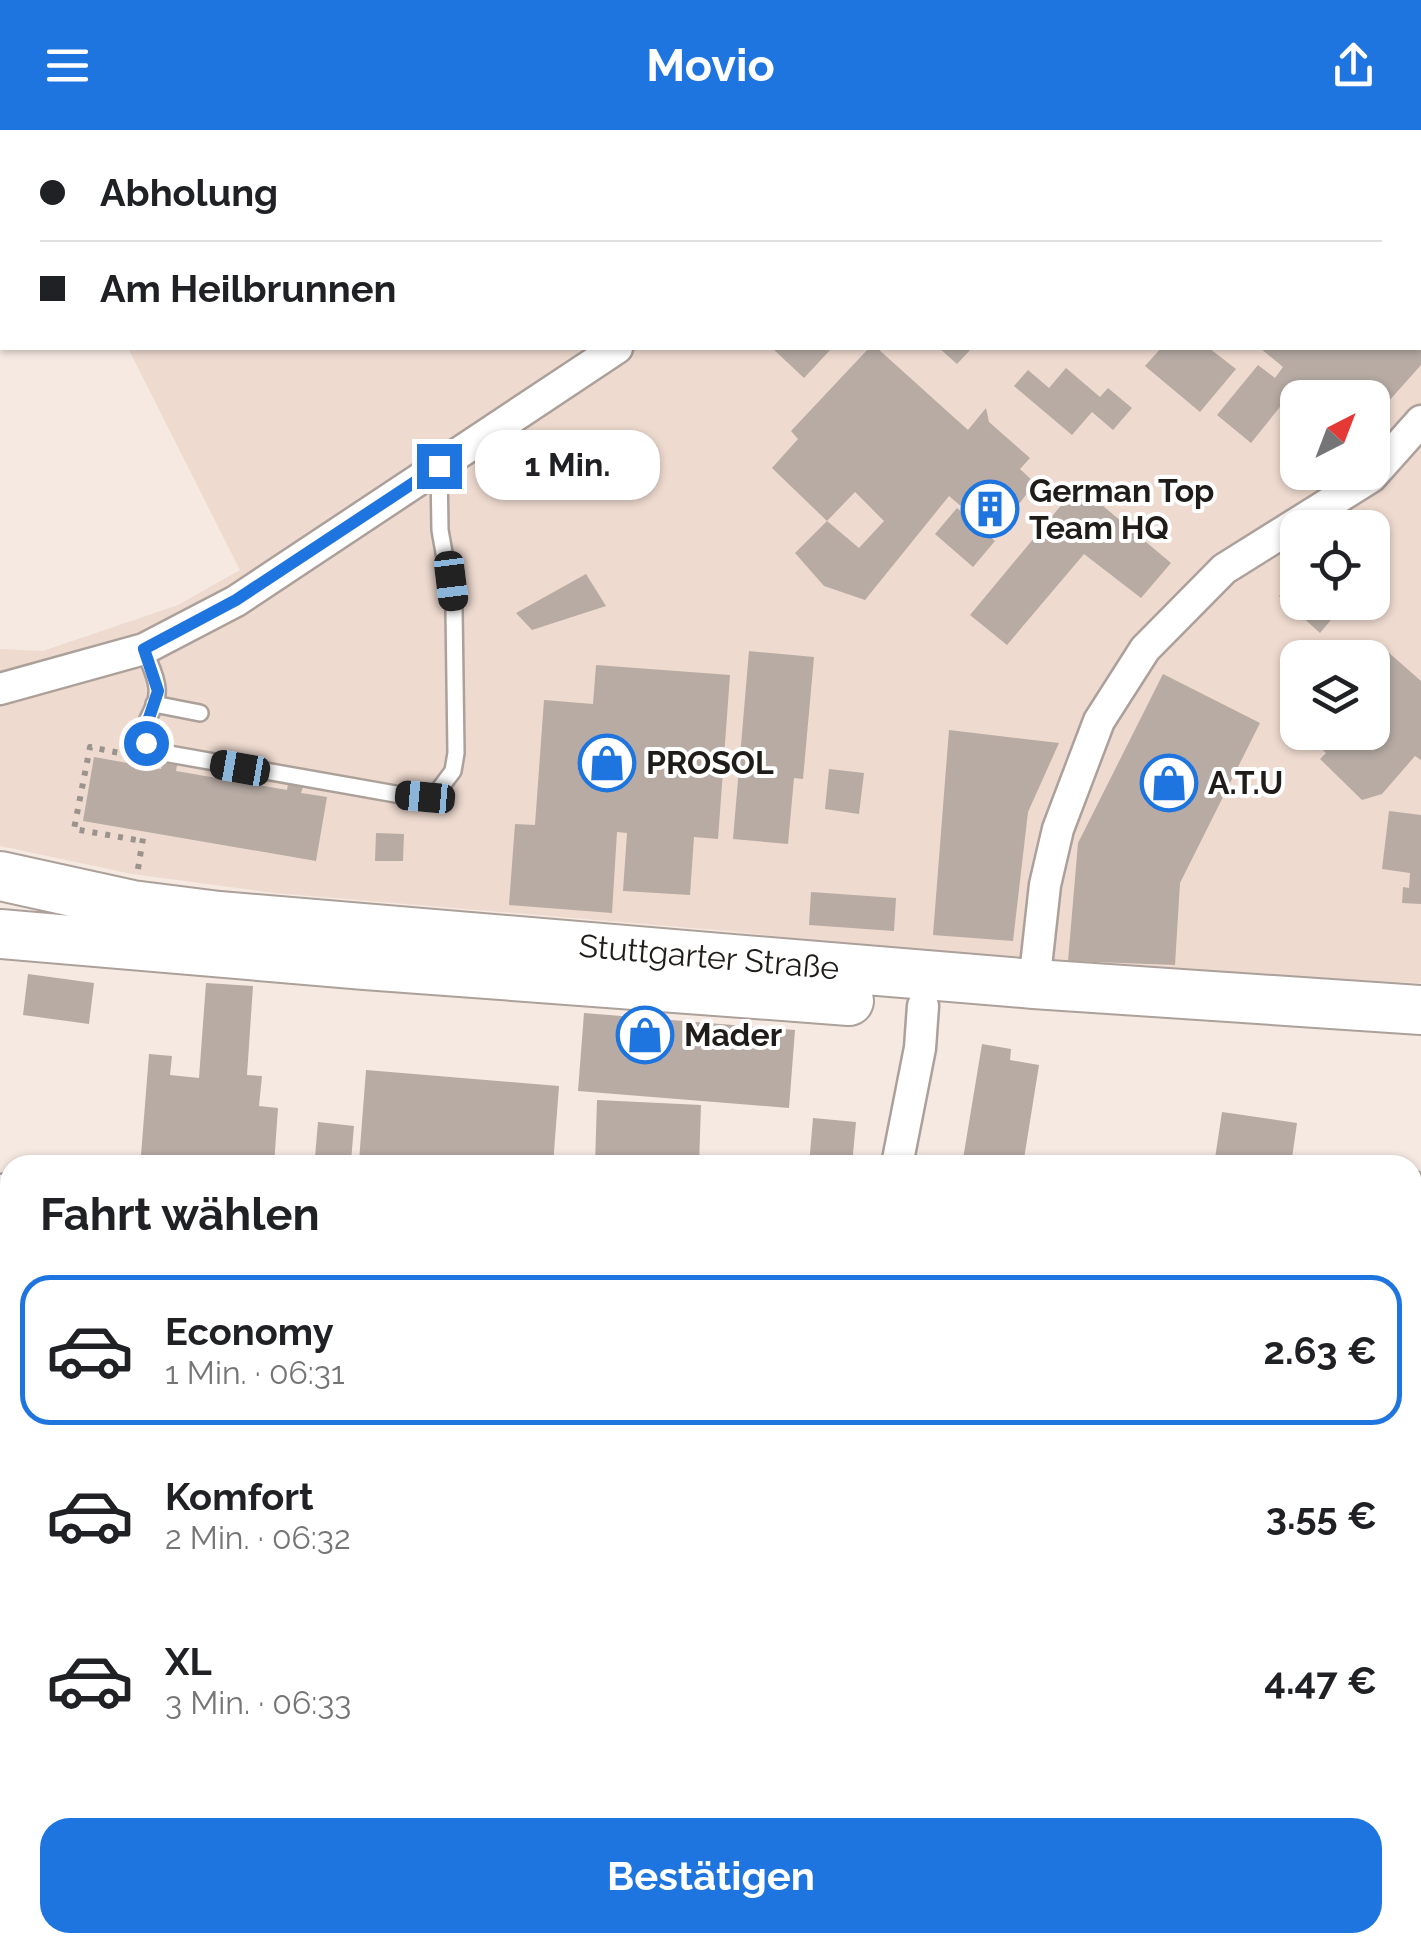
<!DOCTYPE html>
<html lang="de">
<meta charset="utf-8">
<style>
:root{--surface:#fff;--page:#f6f6f6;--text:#202124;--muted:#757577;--line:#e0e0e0;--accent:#1f75df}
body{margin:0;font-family:Raleway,sans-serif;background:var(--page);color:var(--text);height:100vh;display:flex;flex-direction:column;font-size:38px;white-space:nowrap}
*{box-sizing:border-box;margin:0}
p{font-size:32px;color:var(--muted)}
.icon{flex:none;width:55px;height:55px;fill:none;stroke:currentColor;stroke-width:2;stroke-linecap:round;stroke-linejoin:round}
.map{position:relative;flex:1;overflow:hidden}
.drawer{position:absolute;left:0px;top:1025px;width:1422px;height:798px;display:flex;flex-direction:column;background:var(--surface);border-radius:30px 30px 0 0;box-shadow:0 2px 8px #0004}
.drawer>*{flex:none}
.hud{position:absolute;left:0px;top:0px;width:1422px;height:220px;box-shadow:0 2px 8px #0004;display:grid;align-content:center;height:220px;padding:0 40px;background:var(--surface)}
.needle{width:65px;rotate:42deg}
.fabs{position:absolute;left:1280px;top:250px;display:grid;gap:20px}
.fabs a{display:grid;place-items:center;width:110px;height:110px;border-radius:20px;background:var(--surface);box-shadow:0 2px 8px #0004;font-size:50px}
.end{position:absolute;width:45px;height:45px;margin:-22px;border:12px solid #1f75df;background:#fff;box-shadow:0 0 0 5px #fff}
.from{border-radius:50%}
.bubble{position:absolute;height:70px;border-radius:30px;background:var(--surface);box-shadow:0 2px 8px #0004;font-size:32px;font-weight:700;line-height:70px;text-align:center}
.car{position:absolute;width:30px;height:60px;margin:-30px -15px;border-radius:12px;box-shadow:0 0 8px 2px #0007;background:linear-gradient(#222 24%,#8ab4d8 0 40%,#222 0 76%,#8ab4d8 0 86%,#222 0)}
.hud b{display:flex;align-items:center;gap:35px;height:95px;font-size:38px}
.hud b+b{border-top:2px solid var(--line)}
.hud i{width:25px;height:25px;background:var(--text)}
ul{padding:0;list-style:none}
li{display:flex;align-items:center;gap:30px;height:150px;margin:0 20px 15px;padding:0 20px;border:5px solid transparent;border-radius:30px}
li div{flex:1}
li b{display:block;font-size:38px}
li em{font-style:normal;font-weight:700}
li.active{border-color:var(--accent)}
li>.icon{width:90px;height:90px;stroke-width:1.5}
h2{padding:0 40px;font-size:45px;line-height:120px}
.button{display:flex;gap:20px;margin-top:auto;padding:20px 40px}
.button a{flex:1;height:115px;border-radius:30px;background:var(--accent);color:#fff;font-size:40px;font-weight:700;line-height:115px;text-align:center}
header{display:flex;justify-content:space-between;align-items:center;height:130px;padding:0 40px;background:var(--accent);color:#fff;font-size:45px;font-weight:700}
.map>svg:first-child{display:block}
.built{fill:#eedacf;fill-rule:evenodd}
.green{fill:#f0a476}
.building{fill:#b7aba4;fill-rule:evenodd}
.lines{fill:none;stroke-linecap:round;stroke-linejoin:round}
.service-casing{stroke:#aca09a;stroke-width:20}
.minor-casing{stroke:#aca09a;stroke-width:35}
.secondary-casing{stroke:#aca09a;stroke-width:48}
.primary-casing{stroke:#aca09a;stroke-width:52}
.path{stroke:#9b938d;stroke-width:6;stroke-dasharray:5 8;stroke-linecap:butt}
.service{stroke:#fff;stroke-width:15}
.minor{stroke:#fff;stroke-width:30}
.secondary{stroke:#fff;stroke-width:42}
.primary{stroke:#fff;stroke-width:48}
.rail-casing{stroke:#4e4945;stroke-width:11}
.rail{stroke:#fff;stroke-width:8;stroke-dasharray:22;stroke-linecap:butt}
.route{stroke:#1f75df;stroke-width:12}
.labels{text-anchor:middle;stroke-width:8;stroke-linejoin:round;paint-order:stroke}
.poi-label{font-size:32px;font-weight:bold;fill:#201c19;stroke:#fff;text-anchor:start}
.street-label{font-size:32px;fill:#201c19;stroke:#fff}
</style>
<header><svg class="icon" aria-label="menu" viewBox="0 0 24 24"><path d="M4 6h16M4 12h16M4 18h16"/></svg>Movio<svg class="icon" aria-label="share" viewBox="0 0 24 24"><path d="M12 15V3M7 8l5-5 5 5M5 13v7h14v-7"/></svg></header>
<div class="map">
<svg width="1421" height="1822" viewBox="0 0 1421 1822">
<rect width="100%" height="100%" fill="#f5e9e2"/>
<!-- built -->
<path class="built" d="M0 0H182L2 2 0 101Z
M234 0H1421V853L1051 837 728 801 274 763 132 744 0 716V519L43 521 178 475 240 440 128 218H1420V2H229ZM1298 268H1372V342H1298ZM1298 398H1372V472H1298ZM1298 528H1372V602H1298Z"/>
<!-- green -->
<path class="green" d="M0 1259 10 1299V1812L18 1813 16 1822H0Z"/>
<!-- building -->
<path class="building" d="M772 218H832L804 248Z
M869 218H877L968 300 986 278 989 292 1030 328 1020 339 1035 353 995 405 949 366 865 470 824 456 795 423 827 391 772 338 798 309 791 301ZM855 362 884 391 859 418 827 391Z
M939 218H972L957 234Z
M1161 218H1209L1236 239 1200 282 1145 236Z
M1260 218H1421V235L1372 290V268H1298L1292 262 1251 313 1217 285 1258 235 1275 248 1283 237Z
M1066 238 1100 267 1108 258 1132 278 1113 300 1092 282 1072 305 1014 256 1028 240 1049 258Z
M1078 355 1171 433 1141 468 1084 424 1007 515 970 485Z
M957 378 995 411 973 437 935 404Z
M586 444 606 476 532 500 516 483Z
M1298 445V472H1346L1320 503 1279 466Z
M749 521 814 527 803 649 794 648 788 714 733 709Z
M1388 522 1421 551V630L1415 626 1382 664 1362 670 1320 629 1326 623 1315 613 1324 602H1372V540Z
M596 535 730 545 718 709 694 707 690 765 623 761 627 703 617 702 612 783 509 775 515 694 535 695 544 570 593 574Z
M1163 544 1260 593 1180 753 1175 835 1068 831 1078 713Z
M949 600 1059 613 1028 682 1013 811 933 805Z
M94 627 161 639 162 633 177 635 176 641 287 660 288 654 303 657 301 663 327 667 316 731 83 691Z
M829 639 864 643 859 684 825 679Z
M1389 681 1421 685V774L1402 773 1403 757 1409 758 1410 743 1382 739Z
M376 703 404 704 403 731H375Z
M811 762 896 768 894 801 809 795Z
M28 844 94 853 89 894 23 885Z
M206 853 253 856 247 945 262 946 259 976 278 978 274 1035 141 1025 149 924 172 926 170 945 199 948Z
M584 883 795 900 789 978 578 961Z
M982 914 1011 919 1010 930 1039 935 1023 1035H962Z
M366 940 559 956 553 1035H410L359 1031Z
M597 970 701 975 699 1035H595Z
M1222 982 1297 993 1291 1035H1214Z
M813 988 856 992 852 1035H809Z
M318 992 354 996 351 1031 315 1027Z
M1412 1040 1421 1041V1119L1412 1118Z
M1421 1188V1336L1412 1328V1197Z
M1412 1714 1418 1721 1421 1719V1822H1415L1407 1812H1412Z
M87 1812H126L151 1822H85Z
M721 1812H763L761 1822H725L719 1820Z
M1253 1812H1299L1313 1822H1247Z"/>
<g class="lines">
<!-- service casing -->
<g class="service-casing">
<path id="service" d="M833 0 834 2
M144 519C148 531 156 545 157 558 160 585 127 598 158 622L401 665 425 667 438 661 453 641 456 623 454 479 440 400 439 336
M154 574 200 583"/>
</g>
<!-- minor casing -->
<g class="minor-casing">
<path id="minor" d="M945 2 946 0
M1420 5H1421
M0 559 144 519 236 471 617 218
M1034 854 1045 755 1058 699 1099 591 1145 519 1224 439 1371 347 1421 291
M897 1035 920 918 923 876
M0 1060 10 1059
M0 1215 10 1256
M1412 1406 1421 1414
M24 1822 26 1812"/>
</g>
<!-- secondary casing -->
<g class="secondary-casing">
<path id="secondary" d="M1412 1498 1421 1492
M1412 1556 1421 1550
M865 1822 884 1812
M957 1822 973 1812"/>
</g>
<!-- primary casing -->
<g class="primary-casing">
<path id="primary" d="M0 746 132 775 219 786 1034 854 1421 880
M0 804 365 835 849 871"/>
</g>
<!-- path -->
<path class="path" d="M130 625 90 617 74 699 142 711
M138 739 144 702
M672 1822 675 1812"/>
<!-- service -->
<use href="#service" class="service"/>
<!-- minor -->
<use href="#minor" class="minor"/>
<!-- secondary -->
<use href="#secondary" class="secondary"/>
<!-- primary -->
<use href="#primary" class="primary"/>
<!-- rail casing -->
<g class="rail-casing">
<path id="rail" d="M11 2 16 0
M101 2 106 0
M147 2 151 0
M0 60 2 59
M0 85 2 84"/>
</g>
<!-- rail -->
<use href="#rail" class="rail"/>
</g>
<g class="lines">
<!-- route -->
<path class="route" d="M146 613 144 603 158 561 144 519 236 470 439 336"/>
</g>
<!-- icons -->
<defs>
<g id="building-ring" transform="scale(2.875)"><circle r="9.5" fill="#fff" stroke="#1f75df" stroke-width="1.5"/><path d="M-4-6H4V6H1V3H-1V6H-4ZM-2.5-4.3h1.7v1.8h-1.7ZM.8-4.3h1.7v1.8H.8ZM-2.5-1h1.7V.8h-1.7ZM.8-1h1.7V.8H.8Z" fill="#1f75df"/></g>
<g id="shop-ring" transform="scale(2.875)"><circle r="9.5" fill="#fff" stroke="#1f75df" stroke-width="1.5"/><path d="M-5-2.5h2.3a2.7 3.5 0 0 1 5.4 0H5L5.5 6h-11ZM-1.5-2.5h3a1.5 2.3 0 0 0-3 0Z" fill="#1f75df"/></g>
</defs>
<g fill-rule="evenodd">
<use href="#building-ring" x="990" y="379"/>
<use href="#shop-ring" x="607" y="633"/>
<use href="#shop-ring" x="1169" y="653"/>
<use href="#shop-ring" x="645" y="905"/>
</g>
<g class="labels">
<!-- poi labels -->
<g class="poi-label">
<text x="1029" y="372">German Top<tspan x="1029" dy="37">Team HQ</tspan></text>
<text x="646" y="644">PROSOL</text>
<text x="1208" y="664">A.T.U</text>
<text x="684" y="916">Mader</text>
</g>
<!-- street labels -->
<g class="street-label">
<text transform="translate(709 827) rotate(5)" y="11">Stuttgarter Straße</text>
</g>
</g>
</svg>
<div class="fabs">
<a><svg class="needle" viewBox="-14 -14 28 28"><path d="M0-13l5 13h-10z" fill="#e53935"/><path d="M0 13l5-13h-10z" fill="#757577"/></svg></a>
<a><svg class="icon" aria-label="locate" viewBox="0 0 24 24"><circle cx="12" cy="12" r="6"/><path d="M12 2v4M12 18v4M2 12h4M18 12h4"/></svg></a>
<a><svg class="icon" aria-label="layers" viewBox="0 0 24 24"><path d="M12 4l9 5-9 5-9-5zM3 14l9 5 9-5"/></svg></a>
</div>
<i class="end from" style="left:146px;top:613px"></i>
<i class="end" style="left:439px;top:336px"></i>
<div class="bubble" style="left:475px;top:300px;width:185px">1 Min.</div>
<i class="car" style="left:451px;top:451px;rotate:173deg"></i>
<i class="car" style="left:240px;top:638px;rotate:280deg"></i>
<i class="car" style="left:425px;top:667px;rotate:275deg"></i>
<div class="hud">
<b><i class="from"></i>Abholung</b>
<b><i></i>Am Heilbrunnen</b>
</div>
<section class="drawer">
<h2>Fahrt wählen</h2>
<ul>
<li class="active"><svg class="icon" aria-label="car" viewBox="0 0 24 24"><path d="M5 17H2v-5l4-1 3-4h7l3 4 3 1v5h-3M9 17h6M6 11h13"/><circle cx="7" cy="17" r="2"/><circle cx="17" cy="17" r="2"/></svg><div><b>Economy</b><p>1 Min. · 06:31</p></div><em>2.63 €</em></li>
<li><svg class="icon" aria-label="car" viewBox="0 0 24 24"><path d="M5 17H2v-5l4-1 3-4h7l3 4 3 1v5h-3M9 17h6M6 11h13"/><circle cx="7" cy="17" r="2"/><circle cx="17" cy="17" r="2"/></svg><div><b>Komfort</b><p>2 Min. · 06:32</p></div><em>3.55 €</em></li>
<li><svg class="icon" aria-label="car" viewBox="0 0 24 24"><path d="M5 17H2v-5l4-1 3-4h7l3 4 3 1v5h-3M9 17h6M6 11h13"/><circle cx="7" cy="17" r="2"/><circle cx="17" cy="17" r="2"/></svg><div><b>XL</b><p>3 Min. · 06:33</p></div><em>4.47 €</em></li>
</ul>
<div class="button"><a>Bestätigen</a></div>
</section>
</div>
